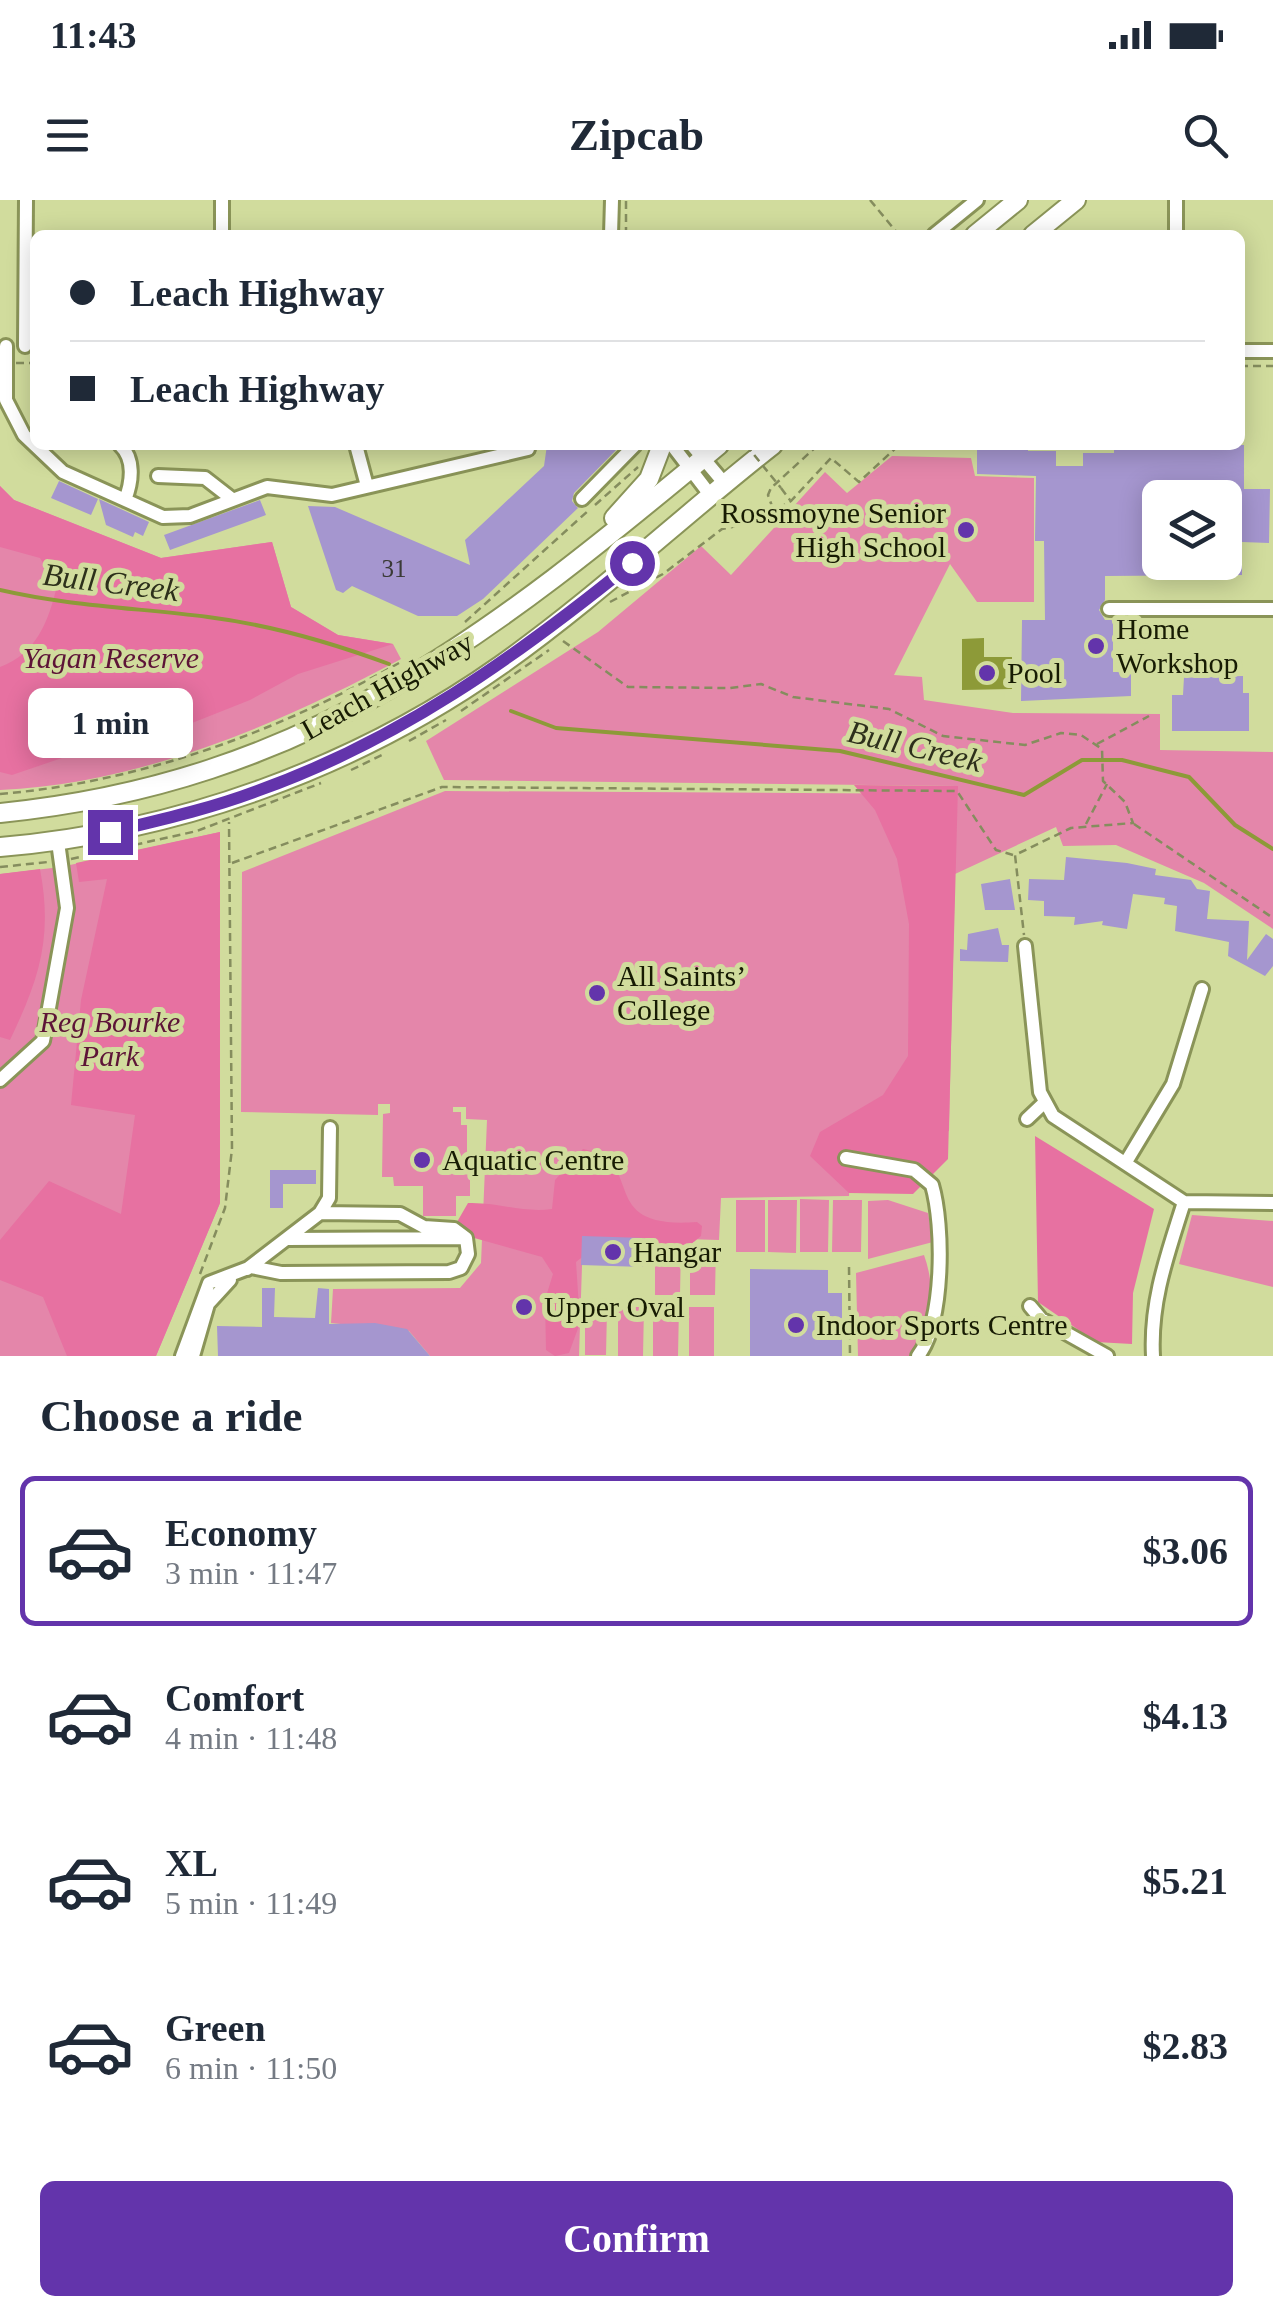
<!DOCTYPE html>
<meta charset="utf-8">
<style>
:root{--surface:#fff;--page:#f2f2f3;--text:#1f2937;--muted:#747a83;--line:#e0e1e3;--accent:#6334ab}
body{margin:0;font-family:"Times New Roman",serif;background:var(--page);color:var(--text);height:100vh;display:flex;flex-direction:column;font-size:38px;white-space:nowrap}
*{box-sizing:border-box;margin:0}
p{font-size:32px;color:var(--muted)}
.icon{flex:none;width:55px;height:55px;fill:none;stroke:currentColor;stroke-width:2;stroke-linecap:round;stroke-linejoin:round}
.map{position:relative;height:1156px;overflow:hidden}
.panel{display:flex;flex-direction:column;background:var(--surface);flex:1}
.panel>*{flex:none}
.guide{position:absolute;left:30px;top:30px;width:1215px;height:220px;border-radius:15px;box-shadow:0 5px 25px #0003;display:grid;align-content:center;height:220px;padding:0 40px;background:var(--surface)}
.tools{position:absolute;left:1142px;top:280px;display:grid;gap:20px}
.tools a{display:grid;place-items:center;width:100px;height:100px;border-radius:15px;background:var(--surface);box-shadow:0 5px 25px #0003;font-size:50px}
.end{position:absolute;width:45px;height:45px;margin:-22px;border:12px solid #6334ab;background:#fff;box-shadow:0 0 0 5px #fff}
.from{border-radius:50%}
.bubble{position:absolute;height:70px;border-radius:15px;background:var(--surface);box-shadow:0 5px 25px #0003;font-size:32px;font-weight:600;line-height:70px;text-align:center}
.guide b{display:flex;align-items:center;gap:35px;height:95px;font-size:38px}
.guide b+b{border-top:2px solid var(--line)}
.guide i{width:25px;height:25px;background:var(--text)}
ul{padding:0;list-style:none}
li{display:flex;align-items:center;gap:30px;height:150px;margin:0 20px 15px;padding:0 20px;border:5px solid transparent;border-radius:15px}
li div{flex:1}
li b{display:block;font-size:38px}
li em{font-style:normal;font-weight:600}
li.on{border-color:var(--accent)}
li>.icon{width:90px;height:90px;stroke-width:1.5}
h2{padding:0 40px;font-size:45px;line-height:120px}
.cta{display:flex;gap:20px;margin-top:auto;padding:20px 40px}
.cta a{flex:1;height:115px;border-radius:15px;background:var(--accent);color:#fff;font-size:40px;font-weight:600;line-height:115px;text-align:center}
.status{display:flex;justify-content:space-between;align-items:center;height:70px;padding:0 50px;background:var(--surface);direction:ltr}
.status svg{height:28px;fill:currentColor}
header{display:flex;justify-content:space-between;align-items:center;height:130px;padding:0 40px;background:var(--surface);font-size:45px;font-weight:600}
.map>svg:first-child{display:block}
.green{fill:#e486aa}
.forest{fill:#e771a1}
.water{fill:#8d9a38}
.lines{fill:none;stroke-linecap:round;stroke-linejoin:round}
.stream{stroke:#8d9a38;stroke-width:4}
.building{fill:#a596cf;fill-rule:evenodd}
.minor-casing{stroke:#8a9458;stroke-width:18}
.highway-casing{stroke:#8a9458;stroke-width:22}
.path{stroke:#858d5e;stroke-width:2.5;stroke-dasharray:8 5;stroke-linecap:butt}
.minor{stroke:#fff;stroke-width:12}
.highway{stroke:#fff;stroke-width:18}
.path-bridge{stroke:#858d5e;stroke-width:2.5;stroke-dasharray:8 5;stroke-linecap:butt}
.route{stroke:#6334ab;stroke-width:12}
.poi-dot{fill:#6334ab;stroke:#d1dc9d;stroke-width:4}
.labels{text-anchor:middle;stroke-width:10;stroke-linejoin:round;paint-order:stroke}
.number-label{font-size:25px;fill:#3a3a36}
.poi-label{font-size:30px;fill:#171b03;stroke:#d1dc9d;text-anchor:start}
.park-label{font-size:30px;font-style:italic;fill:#5d1437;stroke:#d1dc9d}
.street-label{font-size:30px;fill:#171b03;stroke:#d1dc9d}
.water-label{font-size:32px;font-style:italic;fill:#2d301b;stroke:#d1dc9d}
</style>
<div class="status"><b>11:43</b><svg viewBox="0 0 49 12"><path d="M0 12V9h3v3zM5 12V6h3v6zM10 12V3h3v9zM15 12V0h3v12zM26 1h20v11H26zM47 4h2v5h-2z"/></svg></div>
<header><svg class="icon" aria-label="menu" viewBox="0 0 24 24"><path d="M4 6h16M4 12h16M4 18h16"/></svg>Zipcab<svg class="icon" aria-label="search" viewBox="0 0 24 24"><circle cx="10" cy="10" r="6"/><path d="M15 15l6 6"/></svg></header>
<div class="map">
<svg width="1273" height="1156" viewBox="0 0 1273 1156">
<rect width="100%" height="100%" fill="#d1dc9d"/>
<!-- green -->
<path class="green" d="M892 256 971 258 975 276 1034 278V402H977L950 364 894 475 922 477 924 500 1013 513 1160 514V550L1273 552V729L1204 683 1116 645 1063 646 1056 627 955 674 949 931 852 930 849 996 721 998 719 1040 583 1036 579 1156H430L409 1131 331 1123 333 1089 460 1088 481 1063 487 920 466 919V907H453V912H461V925H467V957H462L461 962 470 963V996H456V1016H423V986H394L393 977H382L383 914 390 913V904H378V915L241 912 242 672 445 591 957 594V586L444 580 426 541 598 432 701 346 731 375 825 272 847 293Z
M0 286 14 300 161 358 272 342 291 407 338 435 393 444 401 459C280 524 140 584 0 590Z
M220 632V1003L156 1156H0V674L61 667Z
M800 999 829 1000 828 1052H800Z
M736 1000H765V1052H736Z
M768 1000H797L796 1053 768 1052Z
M833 1000H862L861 1052H832Z
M888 1000 928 1013 933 1042 868 1059V1001Z
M1192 1015 1273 1021V1087L1179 1064Z
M655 1044H681L680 1095H655Z
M690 1044H716L715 1095H690Z
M924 1055C937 1092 932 1123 909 1156H858L856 1073Z
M618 1107H644L643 1156H618Z
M653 1107H679L678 1156H653Z
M689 1107H714V1156H689Z
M585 1110H607L606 1155H585Z"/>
<!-- forest -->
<path class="forest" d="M0 286 14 300 161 358 272 342 291 407 338 435 393 444 298 474 250 500 192 523 106 534 62 558 12 575 0 572V467C37 453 48 422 57 386L40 358 0 347Z
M854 585 958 586 948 959 913 994 849 993 810 956 820 932 883 895 908 856 909 724 897 659 875 610Z
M220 632V1003L156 1156H67L43 1097 0 1080V1040L49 981 121 1014 135 915 71 905 81 800 107 679 79 682 76 663Z
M40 669C53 738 39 779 10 840L0 837V674Z
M1035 936 1154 1009 1133 1093 1132 1144 1096 1142 1038 1102Z
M583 949C649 961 593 1030 697 1022L702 1026 701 1036 689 1046C651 1044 608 1035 576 1062L580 1123 569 1153 555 1156 546 1150 545 1100 553 1074 542 1057 460 1034 457 1022 468 1003C498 1002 522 1013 552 1009L555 980Z"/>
<!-- water -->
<path class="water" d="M984 438V457H1012V489L962 490V439Z"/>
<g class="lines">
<!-- stream -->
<path class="stream" d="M0 390C69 406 138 408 208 417 271 425 330 442 389 464
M511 511 556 528 840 551 1024 595 1082 560H1122L1189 577 1235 625 1273 649"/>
</g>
<!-- building -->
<path class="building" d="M547 245 619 247 574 293 572 301 578 308 483 399 457 416H418L352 386 343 393 336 390 308 306 335 307 470 365 465 340 544 266Z
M977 245H1028V251H1056V266H1083V253H1114V245H1244V289H1270L1269 343 1242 342V375L1105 376V400L1099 410 1105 420H1113V472H1131V496L1021 501 1022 420H1045L1044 341H1035L1036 276 977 274ZM1160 298H1225V362H1160Z
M59 281 98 299 91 315 51 298Z
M99 299 149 322 143 336 135 332 133 337 106 325Z
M260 300 266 315 170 350 164 335Z
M1243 476V493H1249V531H1172V495H1183L1184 477Z
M1066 657 1127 663 1156 669 1155 675 1191 680 1197 689 1210 691 1207 719 1249 721 1247 760 1266 734 1273 739V766L1265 776 1228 756 1229 742 1175 731 1177 706 1164 704 1165 698 1133 694 1127 729 1102 725 1103 721 1074 725 1075 717 1044 716V701L1028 700 1029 679 1064 680Z
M1010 679 1015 710H985L981 684Z
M998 728 1002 745H1009L1008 762 960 761V749L967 750 968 734Z
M270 970H316V984H283V1008H270Z
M582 1036 644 1038 643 1067 581 1065Z
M750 1069 828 1070V1093H842V1156H750Z
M262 1088H275L274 1117 315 1118 318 1088 329 1089V1124L375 1123 407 1129 430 1156H218L217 1126 262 1127Z"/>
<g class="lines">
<!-- minor casing -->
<g class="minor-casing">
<path id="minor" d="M222 0V35
M1176 0V35
M611 35 612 0
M934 35 977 0
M6 146V200L24 235 63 272 163 317 190 316 267 287 332 295 528 249
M25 146 26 0
M1240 151H1273
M120 245C135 259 132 282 125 300
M356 245 367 286
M672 245 711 296
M692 245 725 284
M158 276 205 278 232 299
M582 299 635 245
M1109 409H1273
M1025 746 1040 892 1053 916 1184 1002 1273 1003
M0 880 43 841 67 708 58 642
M1027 919 1045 902
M846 958 914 970 932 985C944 1026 944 1123 918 1156
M1126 962 1173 884 1202 789
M287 1039 466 1038
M247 1069 320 1013 329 998 330 928
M1030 1106 1041 1119 1107 1156
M182 1156 209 1083 251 1067 281 1073 449 1072 461 1068 468 1054 466 1038 454 1029 424 1027 400 1014 320 1013
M193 1156 208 1104 230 1080
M1153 1156C1150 1101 1168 1053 1184 1002"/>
</g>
<!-- highway casing -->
<g class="highway-casing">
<path id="highway" d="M975 35 1018 0
M1033 35 1076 0
M614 318 649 279 662 245
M0 613C308 582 491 435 719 245
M0 647C178 632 355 568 501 465 597 397 681 317 773 245"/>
</g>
<!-- path -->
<path class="path" d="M870 0 899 35
M626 35V0
M16 163H35
M1240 166H1273
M781 288 790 300
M595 305 638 267
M773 309 768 295 771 288 818 245
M610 402 663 374 722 329 754 323 791 301 831 258 859 282 899 245
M465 422 589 310
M563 441 628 487 730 488 761 484 793 497 889 509 943 536 1025 545 1061 533 1081 535 1102 549 1103 581 1125 602 1133 623 1071 628 1015 655 1024 735
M461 511 549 450
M409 541 446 520
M1097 544 1149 516
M351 570 384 554
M0 594C141 582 277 532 399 463
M1086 624 1107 584
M1134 624 1273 718
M71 659 197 631 321 583
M232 663 442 587 957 591 996 650 1013 655
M0 667 48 662
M849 1067 850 1156
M200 1074 225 1008 232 949 229 622"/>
<!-- minor -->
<use href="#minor" class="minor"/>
<!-- highway -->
<use href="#highway" class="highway"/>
<!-- path-bridge -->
<path class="path-bridge" d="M746 245 781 288"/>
</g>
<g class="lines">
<!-- route -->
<path class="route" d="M110 632C160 620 209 609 257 591 398 541 516 457 632 363"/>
</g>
<!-- markers -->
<g class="poi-dot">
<circle cx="966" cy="330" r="10"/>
<circle cx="1096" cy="446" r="10"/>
<circle cx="987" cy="473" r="10"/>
<circle cx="597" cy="793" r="10"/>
<circle cx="422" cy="960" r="10"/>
<circle cx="613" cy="1052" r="10"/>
<circle cx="524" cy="1107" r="10"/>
<circle cx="796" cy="1125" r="10"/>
</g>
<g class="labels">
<!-- number labels -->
<g class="number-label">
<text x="394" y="377">31</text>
</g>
<!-- poi labels -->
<g class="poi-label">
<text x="946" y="323" text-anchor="end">Rossmoyne Senior<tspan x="946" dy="34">High School</tspan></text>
<text x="1116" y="439">Home<tspan x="1116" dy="34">Workshop</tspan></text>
<text x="1007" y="483">Pool</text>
<text x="617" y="786">All Saints’<tspan x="617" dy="34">College</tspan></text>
<text x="442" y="970">Aquatic Centre</text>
<text x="633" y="1062">Hangar</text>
<text x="544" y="1117">Upper Oval</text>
<text x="816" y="1135">Indoor Sports Centre</text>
</g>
<!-- park labels -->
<g class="park-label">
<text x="111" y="468">Yagan Reserve</text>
<text x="110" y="832">Reg Bourke<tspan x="110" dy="34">Park</tspan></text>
</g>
<!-- street labels -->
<g class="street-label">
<text transform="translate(387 486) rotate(-29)" y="10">Leach Highway</text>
</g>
<!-- water labels -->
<g class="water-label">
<text transform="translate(111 382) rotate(7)" y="11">Bull Creek</text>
<text transform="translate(915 546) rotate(13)" y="11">Bull Creek</text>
</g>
</g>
</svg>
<div class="tools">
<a><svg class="icon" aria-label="layers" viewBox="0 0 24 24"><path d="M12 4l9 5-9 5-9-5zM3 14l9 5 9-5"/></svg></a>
</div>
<i class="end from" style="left:632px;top:363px"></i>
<i class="end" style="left:110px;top:632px"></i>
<div class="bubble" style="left:28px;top:488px;width:165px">1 min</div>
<div class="guide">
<b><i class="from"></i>Leach Highway</b>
<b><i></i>Leach Highway</b>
</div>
</div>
<section class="panel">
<h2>Choose a ride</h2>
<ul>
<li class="on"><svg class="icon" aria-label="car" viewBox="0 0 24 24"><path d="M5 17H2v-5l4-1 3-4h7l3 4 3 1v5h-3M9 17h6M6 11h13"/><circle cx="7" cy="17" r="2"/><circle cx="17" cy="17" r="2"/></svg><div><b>Economy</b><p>3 min · 11:47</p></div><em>$3.06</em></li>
<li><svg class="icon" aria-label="car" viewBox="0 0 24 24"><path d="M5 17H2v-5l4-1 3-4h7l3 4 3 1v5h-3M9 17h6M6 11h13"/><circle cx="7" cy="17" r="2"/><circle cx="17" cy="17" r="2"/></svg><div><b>Comfort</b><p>4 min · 11:48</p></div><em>$4.13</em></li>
<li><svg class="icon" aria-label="car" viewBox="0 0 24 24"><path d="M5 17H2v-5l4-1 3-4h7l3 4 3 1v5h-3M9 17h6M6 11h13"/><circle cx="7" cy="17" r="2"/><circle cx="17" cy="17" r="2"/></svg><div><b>XL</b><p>5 min · 11:49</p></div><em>$5.21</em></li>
<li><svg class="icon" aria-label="car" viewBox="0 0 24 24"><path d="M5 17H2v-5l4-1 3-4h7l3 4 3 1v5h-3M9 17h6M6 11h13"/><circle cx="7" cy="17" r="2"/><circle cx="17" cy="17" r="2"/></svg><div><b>Green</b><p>6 min · 11:50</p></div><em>$2.83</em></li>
</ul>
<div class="cta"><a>Confirm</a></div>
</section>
